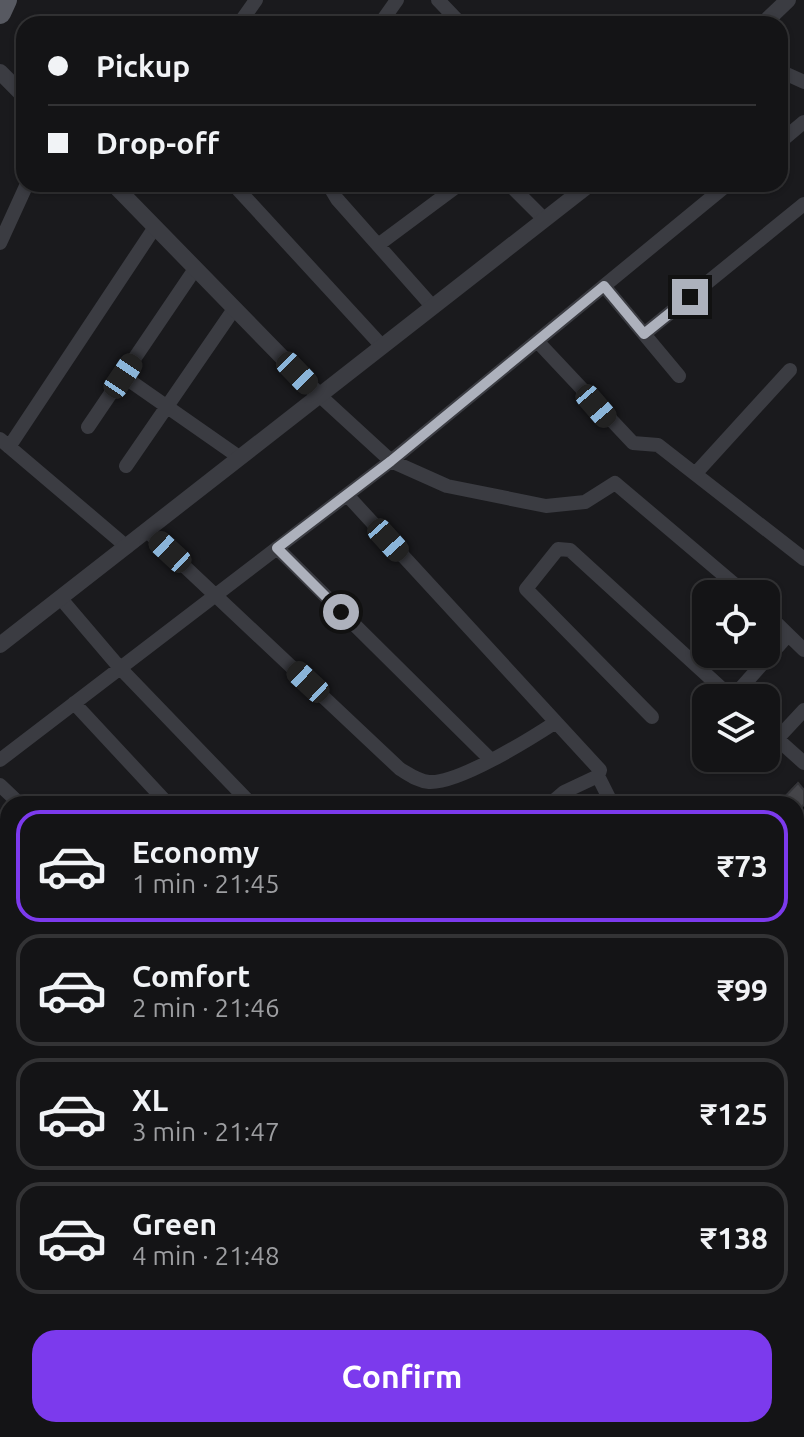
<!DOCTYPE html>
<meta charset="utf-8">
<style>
:root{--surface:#141416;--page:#212123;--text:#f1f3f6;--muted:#9d9ea1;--line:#333335;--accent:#7c3aed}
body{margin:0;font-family:Ubuntu,sans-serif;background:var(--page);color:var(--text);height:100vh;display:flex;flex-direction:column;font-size:30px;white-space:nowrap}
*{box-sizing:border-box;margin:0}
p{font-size:26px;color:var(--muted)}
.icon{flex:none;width:44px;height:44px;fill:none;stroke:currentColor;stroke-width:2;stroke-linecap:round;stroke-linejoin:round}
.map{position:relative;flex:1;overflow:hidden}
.panel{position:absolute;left:0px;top:796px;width:804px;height:642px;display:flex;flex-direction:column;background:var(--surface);border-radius:24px 24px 0 0;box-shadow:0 2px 6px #0004,0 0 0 2px var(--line)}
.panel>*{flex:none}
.guide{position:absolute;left:16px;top:16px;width:772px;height:176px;border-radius:24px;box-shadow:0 2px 6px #0004,0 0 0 2px var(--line);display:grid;align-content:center;height:176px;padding:0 32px;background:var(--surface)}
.buttons{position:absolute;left:692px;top:580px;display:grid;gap:16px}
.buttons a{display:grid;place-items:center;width:88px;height:88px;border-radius:16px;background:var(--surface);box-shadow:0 2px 6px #0004,0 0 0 2px var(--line);font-size:40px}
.end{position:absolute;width:36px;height:36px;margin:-18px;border:10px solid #adb1bc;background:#111;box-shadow:0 0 0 4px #111}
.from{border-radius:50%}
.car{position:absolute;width:24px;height:48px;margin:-24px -12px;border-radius:10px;box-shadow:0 0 6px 2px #0007;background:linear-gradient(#222 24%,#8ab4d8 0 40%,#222 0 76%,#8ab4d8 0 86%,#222 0)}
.guide b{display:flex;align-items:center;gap:28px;height:76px;font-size:30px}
.guide b+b{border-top:2px solid var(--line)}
.guide i{width:20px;height:20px;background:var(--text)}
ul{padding:14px 0 0;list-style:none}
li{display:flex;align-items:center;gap:24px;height:112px;margin:0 16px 12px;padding:0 16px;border:4px solid var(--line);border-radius:24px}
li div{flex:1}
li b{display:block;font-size:30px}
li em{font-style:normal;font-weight:700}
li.current{border-color:var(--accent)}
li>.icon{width:72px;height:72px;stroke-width:1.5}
.primary-button{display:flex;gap:16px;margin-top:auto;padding:16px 32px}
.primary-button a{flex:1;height:92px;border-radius:24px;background:var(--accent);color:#fff;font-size:32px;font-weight:700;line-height:92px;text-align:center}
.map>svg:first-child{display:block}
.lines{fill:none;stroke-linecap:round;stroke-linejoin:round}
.stream{stroke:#303941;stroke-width:4}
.building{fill:#44454a;stroke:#343439;stroke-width:2;filter:url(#shadow)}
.minor{stroke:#3b3c42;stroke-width:14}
.tertiary{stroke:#3b3c42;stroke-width:16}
.primary{stroke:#575961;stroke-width:22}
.route{stroke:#adb1bc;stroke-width:10}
</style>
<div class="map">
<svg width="804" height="1437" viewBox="0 0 804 1437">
<defs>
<filter id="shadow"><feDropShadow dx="4.5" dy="2.5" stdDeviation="4" flood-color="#0009"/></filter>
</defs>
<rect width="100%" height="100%" fill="#1a1a1d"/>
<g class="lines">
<!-- stream -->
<path class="stream" d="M796 1113 804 1098
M528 1437 539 1430"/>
</g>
<!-- building -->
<path class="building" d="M798 783 804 790V804L796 816V804H778Z"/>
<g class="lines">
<!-- minor -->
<path class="minor" d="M438 0 461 24
M239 24 256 0
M380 24 397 0
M780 71 804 82
M780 142 804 122
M233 184 381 345
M328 184 337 199 432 306
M509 184 544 219
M0 243 27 184
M378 245 460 184
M604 286 679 376
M644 334 804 204
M537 341 633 443 658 445 804 559
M123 376 239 457
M318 394 391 461 447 486 546 506 585 502 615 483 746 594
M88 427 195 269
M0 439 127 547
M9 447 155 227
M126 466 234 309
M696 473 790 370
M347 495 600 770 598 776 564 792 550 804
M147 531 400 769C410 775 418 781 429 782 458 784 530 739 556 722
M277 548 491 760
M62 600 120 668 251 804
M766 613 804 650
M732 698 788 635
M74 703 168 804
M652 717 526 589 558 549 570 550 732 698
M766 729 804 763
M777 739 804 710
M0 760 391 461 728 184
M598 776 612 804
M0 785 20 804
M0 946 8 936
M0 993 8 999
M796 1017 804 1024
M0 1081 8 1077
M0 1178 8 1171
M0 1264 8 1270
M183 1430 195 1437"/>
<!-- tertiary -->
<path class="tertiary" d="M763 24 788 0
M0 72 24 96
M113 184 318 394
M0 645 590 184"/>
<!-- primary -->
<path class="primary" d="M0 13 6 0"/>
</g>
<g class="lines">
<!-- route -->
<path class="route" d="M341 612 277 548 391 461 604 286 644 334 690 297"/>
</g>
</svg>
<div class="buttons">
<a><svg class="icon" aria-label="locate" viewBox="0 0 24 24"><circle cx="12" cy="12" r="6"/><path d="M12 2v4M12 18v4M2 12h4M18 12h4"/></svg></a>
<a><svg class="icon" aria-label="layers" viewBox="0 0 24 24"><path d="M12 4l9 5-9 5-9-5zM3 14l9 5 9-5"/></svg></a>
</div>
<i class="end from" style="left:341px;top:612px"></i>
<i class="end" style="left:690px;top:297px"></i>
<i class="car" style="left:297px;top:373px;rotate:136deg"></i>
<i class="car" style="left:123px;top:376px;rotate:34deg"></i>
<i class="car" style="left:596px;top:406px;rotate:139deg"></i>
<i class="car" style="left:388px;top:540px;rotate:138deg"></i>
<i class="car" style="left:170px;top:552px;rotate:313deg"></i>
<i class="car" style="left:308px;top:682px;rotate:313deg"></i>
<div class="guide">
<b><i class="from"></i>Pickup</b>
<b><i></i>Drop-off</b>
</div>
<section class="panel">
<ul>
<li class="current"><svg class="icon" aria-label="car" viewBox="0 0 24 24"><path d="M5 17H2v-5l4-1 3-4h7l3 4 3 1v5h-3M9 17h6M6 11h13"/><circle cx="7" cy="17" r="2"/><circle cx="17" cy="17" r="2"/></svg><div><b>Economy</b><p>1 min · 21:45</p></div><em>₹73</em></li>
<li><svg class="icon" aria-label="car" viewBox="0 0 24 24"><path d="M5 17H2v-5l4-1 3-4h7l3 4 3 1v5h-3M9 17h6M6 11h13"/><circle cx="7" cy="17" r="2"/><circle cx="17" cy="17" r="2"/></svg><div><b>Comfort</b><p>2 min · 21:46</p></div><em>₹99</em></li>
<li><svg class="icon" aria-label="car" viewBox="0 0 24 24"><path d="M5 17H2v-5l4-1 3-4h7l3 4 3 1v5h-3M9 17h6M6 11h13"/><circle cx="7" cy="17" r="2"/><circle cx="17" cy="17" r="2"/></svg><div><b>XL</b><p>3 min · 21:47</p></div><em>₹125</em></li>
<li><svg class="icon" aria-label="car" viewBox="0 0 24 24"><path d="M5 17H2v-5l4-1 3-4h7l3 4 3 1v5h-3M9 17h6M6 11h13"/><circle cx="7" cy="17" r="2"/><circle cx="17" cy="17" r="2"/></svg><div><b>Green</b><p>4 min · 21:48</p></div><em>₹138</em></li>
</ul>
<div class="primary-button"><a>Confirm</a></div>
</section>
</div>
